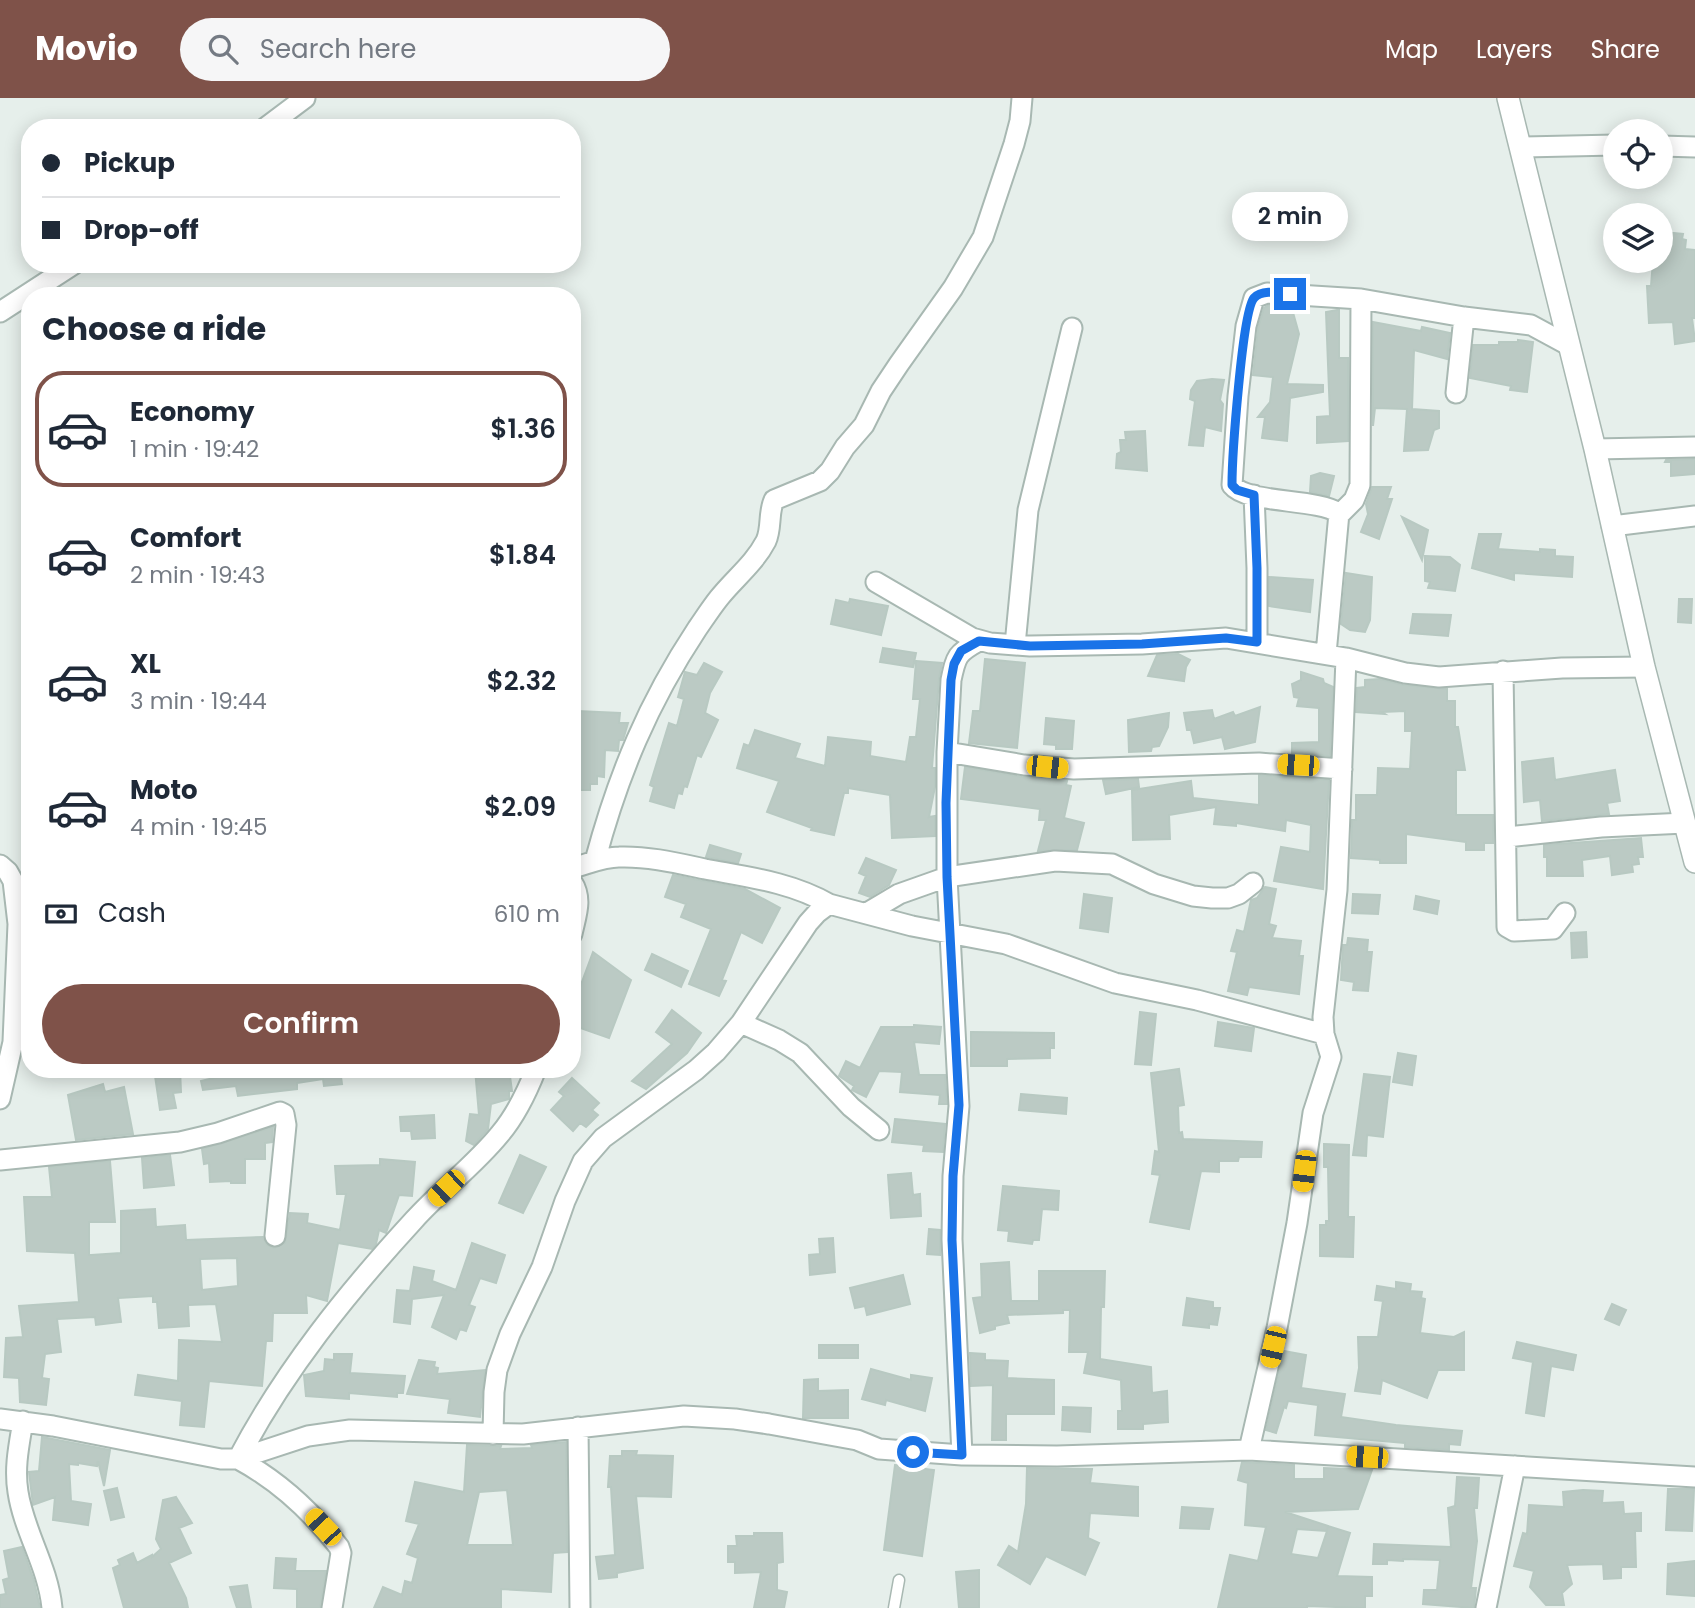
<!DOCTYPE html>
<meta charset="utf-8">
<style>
:root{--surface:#fff;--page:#f6f6f7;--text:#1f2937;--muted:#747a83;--line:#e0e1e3;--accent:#7f5249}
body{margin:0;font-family:Poppins,sans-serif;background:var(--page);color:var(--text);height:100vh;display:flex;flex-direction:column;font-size:26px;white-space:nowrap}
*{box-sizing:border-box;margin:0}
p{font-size:23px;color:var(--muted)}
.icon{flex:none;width:38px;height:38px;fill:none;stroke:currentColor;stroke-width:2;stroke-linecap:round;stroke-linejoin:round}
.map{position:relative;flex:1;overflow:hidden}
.details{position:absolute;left:21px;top:189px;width:560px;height:791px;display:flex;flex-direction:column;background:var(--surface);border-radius:28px;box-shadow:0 4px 18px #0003}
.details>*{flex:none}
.top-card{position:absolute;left:21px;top:21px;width:560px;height:154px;border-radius:28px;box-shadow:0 4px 18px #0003;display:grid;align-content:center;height:154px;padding:0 21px;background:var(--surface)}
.fabs{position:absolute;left:1603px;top:21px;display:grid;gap:14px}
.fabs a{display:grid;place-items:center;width:70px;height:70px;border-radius:50%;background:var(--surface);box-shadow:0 4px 18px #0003;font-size:35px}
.end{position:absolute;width:32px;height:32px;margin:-16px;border:9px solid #1a73e8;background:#fff;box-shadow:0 0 0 4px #fff}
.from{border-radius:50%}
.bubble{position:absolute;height:49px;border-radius:24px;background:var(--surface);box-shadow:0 4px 18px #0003;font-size:23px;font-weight:600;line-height:49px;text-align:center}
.car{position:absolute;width:21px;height:42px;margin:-21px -10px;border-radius:9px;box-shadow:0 0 5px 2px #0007;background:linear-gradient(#f5c518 24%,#345 0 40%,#f5c518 0 76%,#345 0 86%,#f5c518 0)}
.top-card b{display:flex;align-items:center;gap:24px;height:66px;font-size:26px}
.top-card b+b{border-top:2px solid var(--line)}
.top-card i{width:18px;height:18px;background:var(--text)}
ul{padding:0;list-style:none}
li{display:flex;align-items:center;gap:21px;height:116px;margin:0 14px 10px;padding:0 7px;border:4px solid transparent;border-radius:28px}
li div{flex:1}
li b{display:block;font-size:26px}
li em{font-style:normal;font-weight:600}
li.selected{border-color:var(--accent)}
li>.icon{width:63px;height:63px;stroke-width:1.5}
h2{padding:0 21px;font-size:32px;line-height:84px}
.pay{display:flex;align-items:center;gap:18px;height:77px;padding:0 21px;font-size:26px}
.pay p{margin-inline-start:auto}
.action{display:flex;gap:14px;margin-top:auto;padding:14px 21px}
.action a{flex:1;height:80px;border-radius:42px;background:var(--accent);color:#fff;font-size:28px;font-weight:600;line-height:80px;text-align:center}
header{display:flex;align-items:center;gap:42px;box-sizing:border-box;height:98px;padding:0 35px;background:var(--accent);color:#fff}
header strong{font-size:33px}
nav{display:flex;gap:38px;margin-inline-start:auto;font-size:24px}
.search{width:490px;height:63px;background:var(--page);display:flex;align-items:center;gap:18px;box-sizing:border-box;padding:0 24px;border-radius:38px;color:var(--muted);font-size:26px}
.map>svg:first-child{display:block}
.building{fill:#bbcac4;stroke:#b8c9c2;stroke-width:2;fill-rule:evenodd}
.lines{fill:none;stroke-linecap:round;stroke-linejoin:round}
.service-casing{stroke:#a8b8b2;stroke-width:13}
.minor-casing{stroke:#a8b8b2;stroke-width:23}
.tertiary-casing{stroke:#a8b8b2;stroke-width:24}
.service{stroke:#fff;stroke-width:10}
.minor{stroke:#fff;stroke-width:19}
.tertiary{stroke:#fff;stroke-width:21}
.route{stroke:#1a73e8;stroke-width:9}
</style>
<header>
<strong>Movio</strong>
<div class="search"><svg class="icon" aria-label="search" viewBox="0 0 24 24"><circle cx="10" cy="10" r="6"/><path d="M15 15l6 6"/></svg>Search here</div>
<nav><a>Map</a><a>Layers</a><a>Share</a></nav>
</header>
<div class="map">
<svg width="1695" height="1510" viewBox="0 0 1695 1510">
<rect width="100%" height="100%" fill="#e6efeb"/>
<!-- building -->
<path class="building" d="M1663 134 1683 136 1682 141 1686 142 1685 151 1695 152V220H1692L1695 243 1675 246 1673 224 1649 225 1647 188H1651L1653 163H1661Z
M1269 207 1292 211 1299 236 1287 286 1323 287V294L1290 300 1287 343 1262 340 1265 319H1258L1270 304 1273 279 1253 277 1258 230 1264 210Z
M1337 212H1339V260H1348V343L1317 345V319L1330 318 1326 214Z
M1373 224 1421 233 1422 229 1450 235 1447 261 1414 252 1412 311 1439 313V330L1434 332 1428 352 1404 353 1407 311 1375 310 1373 328Z
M1518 242 1533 244 1527 294 1510 292 1511 288 1470 280 1473 247H1499V244H1518Z
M1212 281 1224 282 1220 302 1223 306 1221 333 1205 329 1203 348 1189 347 1195 303 1190 301 1191 292 1197 283Z
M1145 333 1147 373 1116 370 1117 356 1121 354 1120 342H1126L1125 334Z
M1695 361V376L1671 378V364H1665L1666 362Z
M1320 375 1334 378 1329 398 1310 394 1311 378Z
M1372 389H1391L1387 401H1392L1379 441 1361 434 1368 416 1366 406Z
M1402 419 1428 432 1422 462Z
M1479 436H1501L1498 451 1540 454V451L1555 452V458L1573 459 1572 479 1514 475V482L1472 470Z
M1425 458 1450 459 1460 467 1455 493 1428 490 1430 484 1425 483Z
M1346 475 1372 479 1370 522 1365 534 1350 532 1341 526Z
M1269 479 1313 482 1310 514 1269 508Z
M850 501 888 508 881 537 831 526 836 502 849 505Z
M1679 501H1692L1691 525 1678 524Z
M1413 516 1451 517 1448 538 1410 535Z
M883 550 916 555 913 569 880 564Z
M1178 556 1190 562 1186 569 1184 583 1148 578 1157 557Z
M985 561 1025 565 1017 650 969 645 973 613H980Z
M916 563 942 565 939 581 932 670H935V689L929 719 935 718V738L892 740 890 697 848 690V695H844L834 737 811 732 812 730 767 714 779 683 737 670 744 646 749 648 755 632 800 646 795 660 825 668 828 639 871 644 870 658 906 664 910 639H916L920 601H913Z
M704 565 722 574 710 595 705 615 718 622 701 659 697 657 687 689 684 688 682 696 678 695 674 710 650 703 654 689 650 687 669 625 677 628 684 601 678 599 685 574 697 577Z
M1301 574 1323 581 1324 585 1333 589 1330 658 1292 655V645L1319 644V610L1297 608 1299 600 1294 599 1292 586 1301 582Z
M1380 581 1403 587 1447 591V603H1455V629H1458L1465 672H1456V717H1493V745H1484V752H1466V744L1406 736V765H1380V762L1351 760 1352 722H1356V697H1377L1378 670 1410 671 1412 633H1405V613L1382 614 1385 616 1356 614 1357 590 1365 589V582Z
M1260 609 1255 644 1225 651 1222 639 1194 645 1191 632H1187L1184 615 1212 612 1214 621 1233 614 1235 618Z
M577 613 620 615 619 625H628L623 642H619L618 653 605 652 604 679 597 678V686H590V692H572V627H576Z
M1169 615 1168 629 1159 648 1152 649 1151 653 1129 654 1128 622Z
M1046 620 1074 623 1072 651H1056V647L1044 646Z
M1553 660 1555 682 1615 672 1620 703 1607 705 1609 716 1542 723 1540 702 1524 704 1522 664Z
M965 669 1022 679 1067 683 1066 687 1071 688 1064 720 1084 725 1077 752 1038 753 1046 722H1039L1040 711 961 701Z
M1259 677 1329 682 1323 791 1274 783 1281 749 1310 754 1311 727 1286 722 1285 733 1236 725V728L1214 726 1216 709 1169 717 1170 741 1133 742 1132 692 1191 683 1193 700 1259 707Z
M1138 681 1139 689 1106 696 1103 682Z
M1641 740 1643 759H1638L1639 766 1632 767 1633 774 1612 777 1610 758 1582 762 1583 778H1547V759H1544V747Z
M710 747 741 756 738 765 706 759Z
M866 760 896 772 889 787 870 799 859 795 866 778 859 775Z
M673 777 745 791 780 810 762 845 741 834 722 882 726 883 719 898 689 886 711 831 681 819 686 806 665 799Z
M1265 789 1276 791 1269 826 1276 828 1272 840 1301 843 1299 858H1303L1299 896 1249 889 1247 897 1228 893 1237 854 1231 853 1237 832 1244 834 1251 802 1257 800Z
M1084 796 1112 800 1108 834 1080 830Z
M1353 796 1380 797 1378 816 1352 815Z
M1416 798 1439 803 1437 816 1414 811Z
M1586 834 1587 859 1572 860 1571 835Z
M1348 840 1368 842 1367 854H1372L1368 893 1353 892 1354 884 1341 882 1343 847H1347Z
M593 854 631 882 609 940 572 927V911Z
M652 856 688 873 681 889 645 872Z
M672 912 701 935 687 955 646 991 632 983 672 946 656 934Z
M1140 914 1156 916 1151 967 1135 966Z
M1218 924 1254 930 1251 953 1215 948Z
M914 927 941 929 939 946 914 944 919 977H945L947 1006H939L940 997 900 994 902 974 879 973 866 999 852 992 854 988 839 978 846 963 860 970 881 929H914Z
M971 934 1054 935V950H1050V960L1007 961V968H971Z
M1398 955 1416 958 1412 987 1393 984Z
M154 971H180L181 994 173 995 176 1010 160 1012Z
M251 971H340L342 986 324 988 323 981 297 985V991L238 998 236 988 203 992 201 983Z
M475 971H509L512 993H509V1001L491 1006 488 1031 474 1047 466 1043 470 1016 479 1017Z
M1179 971 1184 1007 1178 1008 1179 1035 1182 1034 1183 1041 1262 1044 1261 1059H1239L1238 1063H1219V1074L1201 1073 1189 1131 1150 1124 1160 1077 1152 1076 1155 1053 1159 1054 1151 975Z
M1364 976 1390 979 1383 1039 1367 1037 1366 1058 1353 1057Z
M572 980 599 1005 592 1012 598 1017 586 1029 580 1025 573 1033 551 1012 564 998 559 994Z
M103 986 105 994 124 989 133 1036 76 1042 68 997Z
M1021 996 1067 1000 1066 1016 1019 1012Z
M434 1017 435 1040 412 1041 411 1033H401L400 1019Z
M895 1021 945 1026 943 1054 923 1053 924 1047 892 1044Z
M273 1029 272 1044 265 1045V1061H245V1085H231V1083L210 1084 209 1065 204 1066 202 1051Z
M1324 1046 1349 1047 1348 1119H1354L1353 1159 1320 1158V1127H1326V1123H1329L1328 1069H1324Z
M170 1057 174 1087 144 1090 142 1060Z
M520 1057 546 1069 523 1115 499 1105Z
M380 1061 415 1064 412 1098 399 1097 386 1135 379 1132 376 1146 372 1151 338 1145 327 1203 306 1197 307 1215H273L272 1243H266L262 1288 209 1283 204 1329 180 1327 182 1303 135 1297 138 1277 178 1283 179 1242 222 1244 216 1206 188 1207 189 1228 159 1230 157 1204H153V1198L118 1200 121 1224 96 1227 95 1219 57 1221 61 1254 45 1256 42 1280 49 1281 46 1307 20 1304 19 1280 4 1279 6 1240 23 1239 19 1208 79 1204 75 1155 27 1153 24 1099H52L49 1069 110 1063 115 1124H89V1157H91L121 1155V1113L155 1111 156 1129 185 1127 186 1142 263 1139 267 1147 274 1150 285 1145 290 1115 308 1116 307 1125 340 1132 346 1096H337L335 1068 380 1067ZM237 1160 238 1188 202 1192 200 1161Z
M911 1075 913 1097 920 1096 921 1118 891 1120 888 1077Z
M1003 1088 1059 1093 1058 1112 1042 1111 1039 1142H1033L1032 1146 1008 1143 1009 1133 998 1132Z
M929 1131 940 1132V1157L927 1156Z
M833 1140 835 1174 810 1177 809 1157 820 1156 819 1141Z
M472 1145 505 1157 496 1185 480 1180 469 1207 475 1209 466 1233 460 1231 456 1241 432 1229 444 1197 412 1201 410 1226 394 1224 397 1192 410 1193 414 1169 434 1173 432 1183 456 1192Z
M1009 1164 1011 1203H1039V1173H1105L1104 1209H1101L1100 1261 1151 1269 1152 1295 1167 1293 1168 1324 1143 1326V1331H1118V1313H1122L1121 1282 1084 1275 1088 1254H1069L1070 1212H1063V1215L1007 1217 1009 1225 995 1228V1231L980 1235 973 1200 982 1199 981 1166Z
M903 1177 910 1206 867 1217 865 1208 855 1210 850 1190Z
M1396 1184 1411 1186 1410 1193 1422 1194 1421 1200 1425 1201 1420 1235 1454 1239 1464 1234V1272H1438L1427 1300 1382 1282 1380 1296 1355 1293 1359 1270 1358 1239H1378L1383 1203 1375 1202 1377 1188 1396 1191Z
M1187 1200 1213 1204V1210H1220L1217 1227 1209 1226V1230L1183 1227Z
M1612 1206 1626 1212 1619 1227 1605 1221Z
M1517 1244 1576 1257 1573 1272 1551 1268 1544 1318 1526 1315 1533 1264 1513 1260Z
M819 1247H858V1260H819Z
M1284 1253 1306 1257 1301 1290 1345 1296 1341 1319 1396 1327 1462 1333 1460 1347 1449 1346V1352L1417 1350 1405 1349V1345L1315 1337 1318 1307 1288 1303 1286 1310 1284 1309 1276 1335 1266 1332Z
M970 1255 985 1256V1262L1008 1263 1007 1280 1054 1282V1316H1006V1342H992L993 1287 971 1288Z
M334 1256H352L350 1275 405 1278 403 1295H397V1299L349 1295V1301L306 1298 304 1277 324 1273 325 1261 334 1262Z
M419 1262 435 1264 434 1269 438 1270 437 1276 485 1272 480 1319 448 1315 450 1301 407 1296Z
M871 1271 911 1282V1277L932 1280 925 1313 886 1302 885 1307 862 1301Z
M818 1281V1293L848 1292V1320H803L804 1282Z
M1063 1309 1091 1310 1090 1334 1062 1332Z
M42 1339 110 1352 104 1388 98 1363 97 1368 78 1365V1367L69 1366 71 1403 91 1406 88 1427 53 1422 55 1399 33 1407 29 1374 39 1373Z
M566 1344 567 1454 553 1455 551 1494 501 1491V1510H374L383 1489 402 1497 405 1483 412 1485 418 1460 407 1456 419 1426 406 1423 415 1384 464 1394 467 1347 501 1348 500 1351 532 1350 531 1347ZM507 1392 513 1447H467L479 1394Z
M622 1353H637L636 1357 673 1358 671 1399 636 1398 643 1470 617 1475V1479L599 1481 596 1459 615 1457 611 1389H608L610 1358H622Z
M1242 1364 1294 1367V1381H1324V1370L1372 1372 1358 1411 1285 1414 1328 1428 1327 1433 1328 1428 1350 1435 1337 1478 1372 1479V1498H1365V1510L1307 1508V1510H1218L1230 1457 1258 1463 1266 1429 1245 1427 1248 1385 1238 1382ZM1297 1431 1327 1433 1318 1460 1291 1456Z
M895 1367 934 1372 922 1458 884 1452Z
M1027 1370 1092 1371 1090 1385 1138 1389V1418L1090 1415 1088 1440 1099 1445 1085 1477 1046 1458 1030 1486 998 1467 1009 1448 1018 1454 1026 1406Z
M1457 1379 1479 1380 1477 1410H1474L1477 1443 1471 1490H1476L1474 1510 1423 1506 1424 1492H1437L1440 1462 1403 1461V1463L1387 1462V1466H1373L1374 1446 1451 1449 1448 1410 1455 1408Z
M117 1390 124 1419 111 1422 104 1393Z
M1668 1391H1694L1692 1433 1666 1432Z
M1583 1392 1603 1393 1602 1405 1623 1404 1624 1416 1641 1415V1433H1635L1636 1469H1621V1480L1604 1481 1603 1466 1567 1467 1572 1486 1562 1495 1564 1507H1546L1530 1489 1534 1473 1514 1468 1523 1435 1527 1436 1529 1407 1564 1409 1563 1394Z
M176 1399 192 1425 179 1430 191 1455 169 1465 186 1500 188 1510H124L113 1470 120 1467 118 1462 133 1455 137 1465 152 1457V1459L161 1451 156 1441 163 1402Z
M1182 1409 1213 1411 1209 1431 1180 1430Z
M754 1435H782L783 1464 777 1465V1492L787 1494 784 1510H754L761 1474 735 1475V1464H728V1448H737L736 1438H754Z
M22 1449 34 1483 40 1510H0V1497L6 1496 3 1482 9 1480 4 1453Z
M276 1460 296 1461 295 1473H326L320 1510H297V1491L274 1490Z
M1695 1463V1498L1667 1496 1668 1466Z
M979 1472V1510H959L956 1474Z
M247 1487 251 1510H237L230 1489Z"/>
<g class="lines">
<!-- service casing -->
<g class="service-casing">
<path id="service" d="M894 1510 899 1482"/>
</g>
<!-- minor casing -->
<g class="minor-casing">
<path id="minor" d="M265 30 305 0
M1661 48 1695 49
M1521 49 1615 47
M0 214 74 166
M1456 295 1464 219
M1595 351 1695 349
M1254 397 1257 470V544
M1339 417 1354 402 1360 387 1361 201
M1612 428 1695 418
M876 484 972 540 990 545 1030 548 1142 546 1226 540 1346 560 1405 575 1439 579 1562 570 1644 569
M1015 547 1028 412 1072 230
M1326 556 1339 415C1316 400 1247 406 1232 387L1238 298 1246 228 1254 200 1267 195 1361 201 1464 219 1531 227 1568 247
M1503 573 1507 829 1514 833 1553 831 1565 815
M947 654 1024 667 1074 671 1259 665 1342 671
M1507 739 1601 729 1685 725
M595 763C618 677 648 605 697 531 704 521 711 510 719 500 734 481 754 466 766 443 772 430 768 415 774 402L820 383 830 373 845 349 864 327 881 293 899 266 953 190 983 139 1014 46 1020 23 1022 0
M0 767 8 774 13 783 18 826 13 944 0 1001
M572 770C588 766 603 759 619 759 648 758 677 765 705 771 747 779 791 784 829 806
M572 784C583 801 576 817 572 836
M867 815 899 796 947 779 1055 763 1112 766 1154 786 1193 798 1212 800H1228L1239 796 1253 785
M741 925 779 942 800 955 851 1009 879 1032
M0 1062 180 1044 218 1035 280 1014 284 1016 286 1027 275 1138
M0 1321 53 1328 221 1361H238L308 1338 350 1332 523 1336 684 1318 735 1321 769 1326 857 1342 879 1351 962 1357 1057 1358 1249 1352 1695 1379
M23 1323C19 1347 14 1370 18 1394 24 1434 48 1468 52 1510
M578 1329 580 1510
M493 1336 494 1294 497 1272 510 1236 542 1169 565 1103 583 1063 603 1040 696 972 716 954 741 925 808 825 817 815 829 806 912 828 1006 846 1115 885 1197 902 1324 936
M1249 1352 1277 1230 1297 1125 1313 1015 1331 959 1324 936 1323 919 1337 792 1346 560
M962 1357 952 1141 953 1078 959 1008 947 779V654L951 582C956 558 957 555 979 543
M332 1510 341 1455 339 1449C312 1414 277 1382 238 1361 284 1273 347 1195 414 1122 441 1092 474 1068 500 1036 516 1017 527 994 536 971
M1486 1510 1515 1368"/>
</g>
<!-- tertiary casing -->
<g class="tertiary-casing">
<path id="tertiary" d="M1508 0 1595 351 1644 569 1695 764"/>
</g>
<!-- service -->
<use href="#service" class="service"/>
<!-- minor -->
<use href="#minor" class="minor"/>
<!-- tertiary -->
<use href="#tertiary" class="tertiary"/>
</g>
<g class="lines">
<!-- route -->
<path class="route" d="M913 1354 962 1357 952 1142 953 1078 959 1007 947 779 946 705 951 582 954 566 961 553 979 543 1030 548 1142 546 1226 540 1257 544V470L1254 397 1237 392 1232 387C1232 361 1242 214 1254 200 1262 191 1280 195 1290 196"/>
</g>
</svg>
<div class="fabs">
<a><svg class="icon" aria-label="locate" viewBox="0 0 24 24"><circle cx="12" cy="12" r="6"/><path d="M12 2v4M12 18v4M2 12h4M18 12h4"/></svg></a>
<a><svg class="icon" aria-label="layers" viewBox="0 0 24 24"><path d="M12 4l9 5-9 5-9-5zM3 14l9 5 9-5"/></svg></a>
</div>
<i class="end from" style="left:913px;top:1354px"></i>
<i class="end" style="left:1290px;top:196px"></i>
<div class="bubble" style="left:1232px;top:94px;width:116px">2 min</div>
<i class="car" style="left:1298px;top:667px;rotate:273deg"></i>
<i class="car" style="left:1047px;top:669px;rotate:96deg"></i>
<i class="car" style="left:1304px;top:1073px;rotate:187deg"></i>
<i class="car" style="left:446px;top:1090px;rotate:226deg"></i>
<i class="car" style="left:1273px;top:1249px;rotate:193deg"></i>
<i class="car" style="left:1367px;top:1359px;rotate:274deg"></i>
<i class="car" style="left:323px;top:1429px;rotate:317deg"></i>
<div class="top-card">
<b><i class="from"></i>Pickup</b>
<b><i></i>Drop-off</b>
</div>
<section class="details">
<h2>Choose a ride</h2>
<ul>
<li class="selected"><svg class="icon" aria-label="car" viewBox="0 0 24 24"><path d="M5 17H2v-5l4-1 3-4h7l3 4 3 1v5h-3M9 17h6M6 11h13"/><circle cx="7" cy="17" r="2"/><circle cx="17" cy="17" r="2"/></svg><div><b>Economy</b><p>1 min · 19:42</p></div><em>$1.36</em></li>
<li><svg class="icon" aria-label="car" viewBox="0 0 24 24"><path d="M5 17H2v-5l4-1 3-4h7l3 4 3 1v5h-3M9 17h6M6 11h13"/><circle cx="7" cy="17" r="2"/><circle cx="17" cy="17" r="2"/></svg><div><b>Comfort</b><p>2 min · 19:43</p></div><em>$1.84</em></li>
<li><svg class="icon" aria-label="car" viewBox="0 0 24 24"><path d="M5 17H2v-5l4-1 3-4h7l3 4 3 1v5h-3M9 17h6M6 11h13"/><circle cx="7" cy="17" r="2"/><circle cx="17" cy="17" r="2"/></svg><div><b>XL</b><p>3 min · 19:44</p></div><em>$2.32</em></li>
<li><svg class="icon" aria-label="car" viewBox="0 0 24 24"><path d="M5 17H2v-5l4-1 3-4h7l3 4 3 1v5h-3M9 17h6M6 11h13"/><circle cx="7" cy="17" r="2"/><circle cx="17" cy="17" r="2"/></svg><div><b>Moto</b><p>4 min · 19:45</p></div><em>$2.09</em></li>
</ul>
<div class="pay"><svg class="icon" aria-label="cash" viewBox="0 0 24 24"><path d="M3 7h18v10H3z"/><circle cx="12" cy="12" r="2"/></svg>Cash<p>610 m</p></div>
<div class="action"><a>Confirm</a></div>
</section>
</div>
